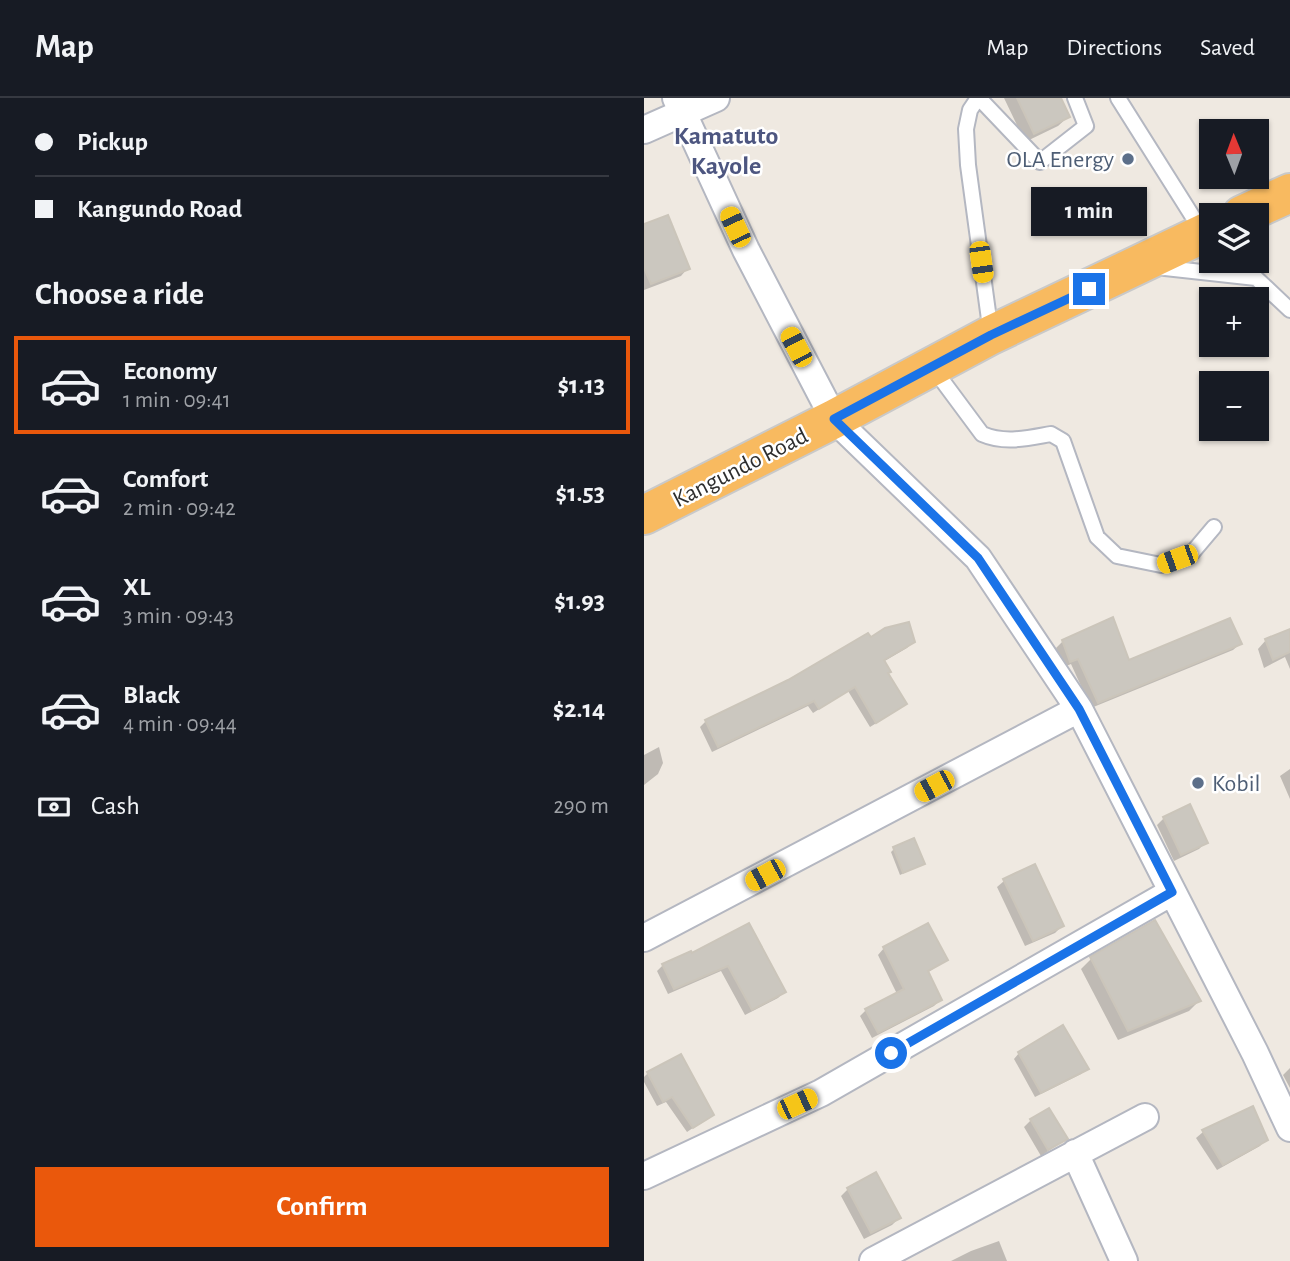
<!DOCTYPE html>
<meta charset="utf-8">
<style>
:root{--surface:#171b24;--page:#20242c;--text:#f1f3f6;--muted:#9ea1a6;--line:#363941;--accent:#ea580c}
body{margin:0;font-family:"Alegreya Sans",sans-serif;background:var(--page);color:var(--text);height:100vh;display:flex;flex-direction:column;font-size:26px;white-space:nowrap}
*{box-sizing:border-box;margin:0}
p{font-size:23px;color:var(--muted)}
.icon{flex:none;width:38px;height:38px;fill:none;stroke:currentColor;stroke-width:2;stroke-linecap:round;stroke-linejoin:round}
.map{position:relative;flex:1;overflow:hidden}
.details{display:flex;flex-direction:column;background:var(--surface);width:644px}
.details>*{flex:none}
.hud{display:grid;align-content:center;height:154px;padding:0 35px;background:var(--surface)}
.needle{width:46px;rotate:359deg}
.buttons{position:absolute;left:555px;top:21px;display:grid;gap:14px}
.buttons a{display:grid;place-items:center;width:70px;height:70px;border-radius:0px;background:var(--surface);box-shadow:0 2px 5px #0004;font-size:35px}
.end{position:absolute;width:32px;height:32px;margin:-16px;border:9px solid #1a73e8;background:#fff;box-shadow:0 0 0 4px #fff}
.from{border-radius:50%}
.bubble{position:absolute;height:49px;border-radius:0px;background:var(--surface);box-shadow:0 2px 5px #0004;font-size:23px;font-weight:700;line-height:49px;text-align:center}
.car{position:absolute;width:21px;height:42px;margin:-21px -10px;border-radius:9px;box-shadow:0 0 5px 2px #0007;background:linear-gradient(#f5c518 24%,#345 0 40%,#f5c518 0 76%,#345 0 86%,#f5c518 0)}
.hud b{display:flex;align-items:center;gap:24px;height:66px;font-size:26px}
.hud b+b{border-top:2px solid var(--line)}
.hud i{width:18px;height:18px;background:var(--text)}
ul{padding:0;list-style:none}
li{display:flex;align-items:center;gap:21px;height:98px;margin:0 14px 10px;padding:0 21px;border:4px solid transparent;border-radius:0px}
li div{flex:1}
li b{display:block;font-size:26px}
li em{font-style:normal;font-weight:700}
li.active{border-color:var(--accent)}
li>.icon{width:63px;height:63px;stroke-width:1.5}
h2{padding:0 35px;font-size:32px;line-height:84px}
.pay{display:flex;align-items:center;gap:18px;height:77px;padding:0 35px;font-size:26px}
.pay p{margin-inline-start:auto}
.action{display:flex;gap:14px;margin-top:auto;padding:14px 35px}
.action a{flex:1;height:80px;border-radius:0px;background:var(--accent);color:#fff;font-size:28px;font-weight:700;line-height:80px;text-align:center}
header{display:flex;align-items:center;gap:42px;box-sizing:border-box;height:98px;padding:0 35px;background:var(--surface);border-bottom:2px solid var(--line)}
header strong{font-size:33px}
nav{display:flex;gap:38px;margin-inline-start:auto;font-size:24px}
main{display:flex;flex:1;min-height:0}
.map>svg:first-child{display:block}
.shadow{fill:#0003}
.building{fill:#cbc7bf;stroke:#cbc5ba;stroke-width:2}
.lines{fill:none;stroke-linecap:round;stroke-linejoin:round}
.service-casing{stroke:#b4b7c1;stroke-width:18}
.minor-casing{stroke:#b4b7c1;stroke-width:30}
.trunk-casing{stroke:#c9c9c9;stroke-width:42}
.service{stroke:#fff;stroke-width:14}
.minor{stroke:#fff;stroke-width:26}
.trunk{stroke:#f8ba60;stroke-width:38}
.route{stroke:#1a73e8;stroke-width:9}
.service-dot{fill:#5c6f8a;stroke:#fff;stroke-width:2.5}
.labels{text-anchor:middle;stroke-width:5;stroke-linejoin:round;paint-order:stroke}
.service-label{font-size:24px;fill:#4e5e75;stroke:#fff;text-anchor:end}
.street-label{font-size:24px;fill:#2e2e2e;stroke:#fff}
.neighbourhood-label{font-size:26px;font-weight:bold;fill:#4d5680;stroke:#fff}
</style>
<header>
<strong>Map</strong>
<nav><a>Map</a><a>Directions</a><a>Saved</a></nav>
</header>
<main>
<section class="details">
<div class="hud">
<b><i class="from"></i>Pickup</b>
<b><i></i>Kangundo Road</b>
</div>
<h2>Choose a ride</h2>
<ul>
<li class="active"><svg class="icon" aria-label="car" viewBox="0 0 24 24"><path d="M5 17H2v-5l4-1 3-4h7l3 4 3 1v5h-3M9 17h6M6 11h13"/><circle cx="7" cy="17" r="2"/><circle cx="17" cy="17" r="2"/></svg><div><b>Economy</b><p>1 min · 09:41</p></div><em>$1.13</em></li>
<li><svg class="icon" aria-label="car" viewBox="0 0 24 24"><path d="M5 17H2v-5l4-1 3-4h7l3 4 3 1v5h-3M9 17h6M6 11h13"/><circle cx="7" cy="17" r="2"/><circle cx="17" cy="17" r="2"/></svg><div><b>Comfort</b><p>2 min · 09:42</p></div><em>$1.53</em></li>
<li><svg class="icon" aria-label="car" viewBox="0 0 24 24"><path d="M5 17H2v-5l4-1 3-4h7l3 4 3 1v5h-3M9 17h6M6 11h13"/><circle cx="7" cy="17" r="2"/><circle cx="17" cy="17" r="2"/></svg><div><b>XL</b><p>3 min · 09:43</p></div><em>$1.93</em></li>
<li><svg class="icon" aria-label="car" viewBox="0 0 24 24"><path d="M5 17H2v-5l4-1 3-4h7l3 4 3 1v5h-3M9 17h6M6 11h13"/><circle cx="7" cy="17" r="2"/><circle cx="17" cy="17" r="2"/></svg><div><b>Black</b><p>4 min · 09:44</p></div><em>$2.14</em></li>
</ul>
<div class="pay"><svg class="icon" aria-label="cash" viewBox="0 0 24 24"><path d="M3 7h18v10H3z"/><circle cx="12" cy="12" r="2"/></svg>Cash<p>290 m</p></div>
<div class="action"><a>Confirm</a></div>
</section>
<div class="map">
<svg width="646" height="1163" viewBox="0 0 646 1163">
<rect width="100%" height="100%" fill="#efe9e1"/>
<!-- shadow -->
<path class="shadow" d="M360 0H415L424 19 414 28 381 44Z
M0 128 43 171 37 178 0 192Z
M646 533V571L641 559 620 570 614 551 622 542Z
M226 541 269 544 263 550 239 564 243 576 261 605 255 611 226 629 204 593 169 615 164 608 68 654 56 629 62 623Z
M419 543 484 564 596 546 589 552 447 610 427 566 420 569 412 550Z
M15 649 19 665 14 676 0 687V657Z
M646 671V701L636 678Z
M520 720 562 744 555 751 530 763 513 727Z
M250 751 279 766 256 777 247 754Z
M360 783 418 828 411 835 381 848 353 789Z
M104 827 140 894 134 900 101 917 77 873 24 896 13 873 19 867 47 858Z
M240 850 302 862 283 875 296 902 290 908 228 940 216 918 222 912 253 896 234 857Z
M447 861 555 903 545 913 474 942 437 871Z
M375 955 443 970 437 976 391 999 370 961Z
M646 970V990L639 977Z
M4 975 68 1017 43 1034 22 1004 13 1008 0 984V979Z
M608 1011 622 1041 616 1048 573 1072 552 1040 559 1034Z
M387 1022 422 1041 397 1058 380 1029Z
M231 1076 255 1120 248 1127 220 1141 197 1098 204 1091Z
M355 1143 363 1163H307L327 1153Z"/>
<!-- building -->
<path class="building" d="M373 0H417L426 19 390 36Z
M24 117 46 171 7 186 0 170V126Z
M469 519 485 562 586 520 598 546 454 605 434 561 426 564 418 542Z
M265 524 271 544 240 562 247 574 244 575 263 606 232 625 211 589 175 611 170 603 74 649 61 622 144 582 224 535 227 539 241 530Z
M646 531V554L629 562 621 541Z
M546 706 564 745 537 757 519 719Z
M270 740 281 766 259 775 249 749Z
M391 766 420 828 389 843 359 781Z
M511 822 557 903 484 933 446 859Z
M105 825 142 894 108 912 84 868 30 891 18 866 47 853 48 855Z
M284 825 304 862 284 873 298 902 234 935 221 911 260 891 239 849Z
M419 927 445 971 397 995 374 954Z
M37 956 70 1017 49 1030 28 999 19 1004 3 974Z
M609 1008 624 1042 579 1067 558 1032Z
M405 1010 424 1041 404 1052 386 1021Z
M232 1074 257 1120 227 1135 203 1090Z"/>
<g class="lines">
<!-- service casing -->
<g class="service-casing">
<path id="service" d="M334 0 326 12 322 31 324 67 347 236
M335 0 396 64 442 28 431 0
M474 0 559 135
M512 169 612 180 646 212
M289 270 338 336C361 346 384 340 407 336L419 343 453 439 473 458 517 467 548 455 570 429"/>
</g>
<!-- minor casing -->
<g class="minor-casing">
<path id="minor" d="M32 0 102 152 190 321 334 460 435 611 611 955 646 1030
M0 32 72 0
M0 840 435 611
M431 1055 480 1163
M0 1078 177 995 528 794
M229 1163 501 1019"/>
</g>
<!-- trunk casing -->
<g class="trunk-casing">
<path id="trunk" d="M598 117 646 95
M0 417 190 321 347 237 567 132"/>
</g>
<!-- service -->
<use href="#service" class="service"/>
<!-- minor -->
<use href="#minor" class="minor"/>
<!-- trunk -->
<use href="#trunk" class="trunk"/>
</g>
<g class="lines">
<!-- route -->
<path class="route" d="M247 955 528 794 435 611 334 460 190 321 347 237 445 191"/>
</g>
<!-- markers -->
<g class="service-dot">
<circle cx="484" cy="61" r="7"/>
<circle cx="554" cy="685" r="7"/>
</g>
<g class="labels">
<!-- service labels -->
<g class="service-label">
<text x="470" y="69">OLA Energy</text>
<text x="568" y="693" text-anchor="start">Kobil</text>
</g>
<!-- street labels -->
<g class="street-label">
<text transform="translate(96 369) rotate(-27)" y="8">Kangundo Road</text>
</g>
<!-- neighbourhood labels -->
<g class="neighbourhood-label">
<text x="82" y="46">Kamatuto<tspan x="82" dy="30">Kayole</tspan></text>
</g>
</g>
</svg>
<div class="buttons">
<a><svg class="needle" viewBox="-14 -14 28 28"><path d="M0-13l5 13h-10z" fill="#e53935"/><path d="M0 13l5-13h-10z" fill="#9ea1a6"/></svg></a>
<a><svg class="icon" aria-label="layers" viewBox="0 0 24 24"><path d="M12 4l9 5-9 5-9-5zM3 14l9 5 9-5"/></svg></a>
<a>+</a>
<a>−</a>
</div>
<i class="end from" style="left:247px;top:955px"></i>
<i class="end" style="left:445px;top:191px"></i>
<div class="bubble" style="left:387px;top:89px;width:116px">1 min</div>
<i class="car" style="left:91px;top:129px;rotate:335deg"></i>
<i class="car" style="left:337px;top:164px;rotate:172deg"></i>
<i class="car" style="left:152px;top:249px;rotate:332deg"></i>
<i class="car" style="left:533px;top:461px;rotate:250deg"></i>
<i class="car" style="left:290px;top:688px;rotate:242deg"></i>
<i class="car" style="left:121px;top:777px;rotate:242deg"></i>
<i class="car" style="left:153px;top:1006px;rotate:65deg"></i>
</div>
</main>
